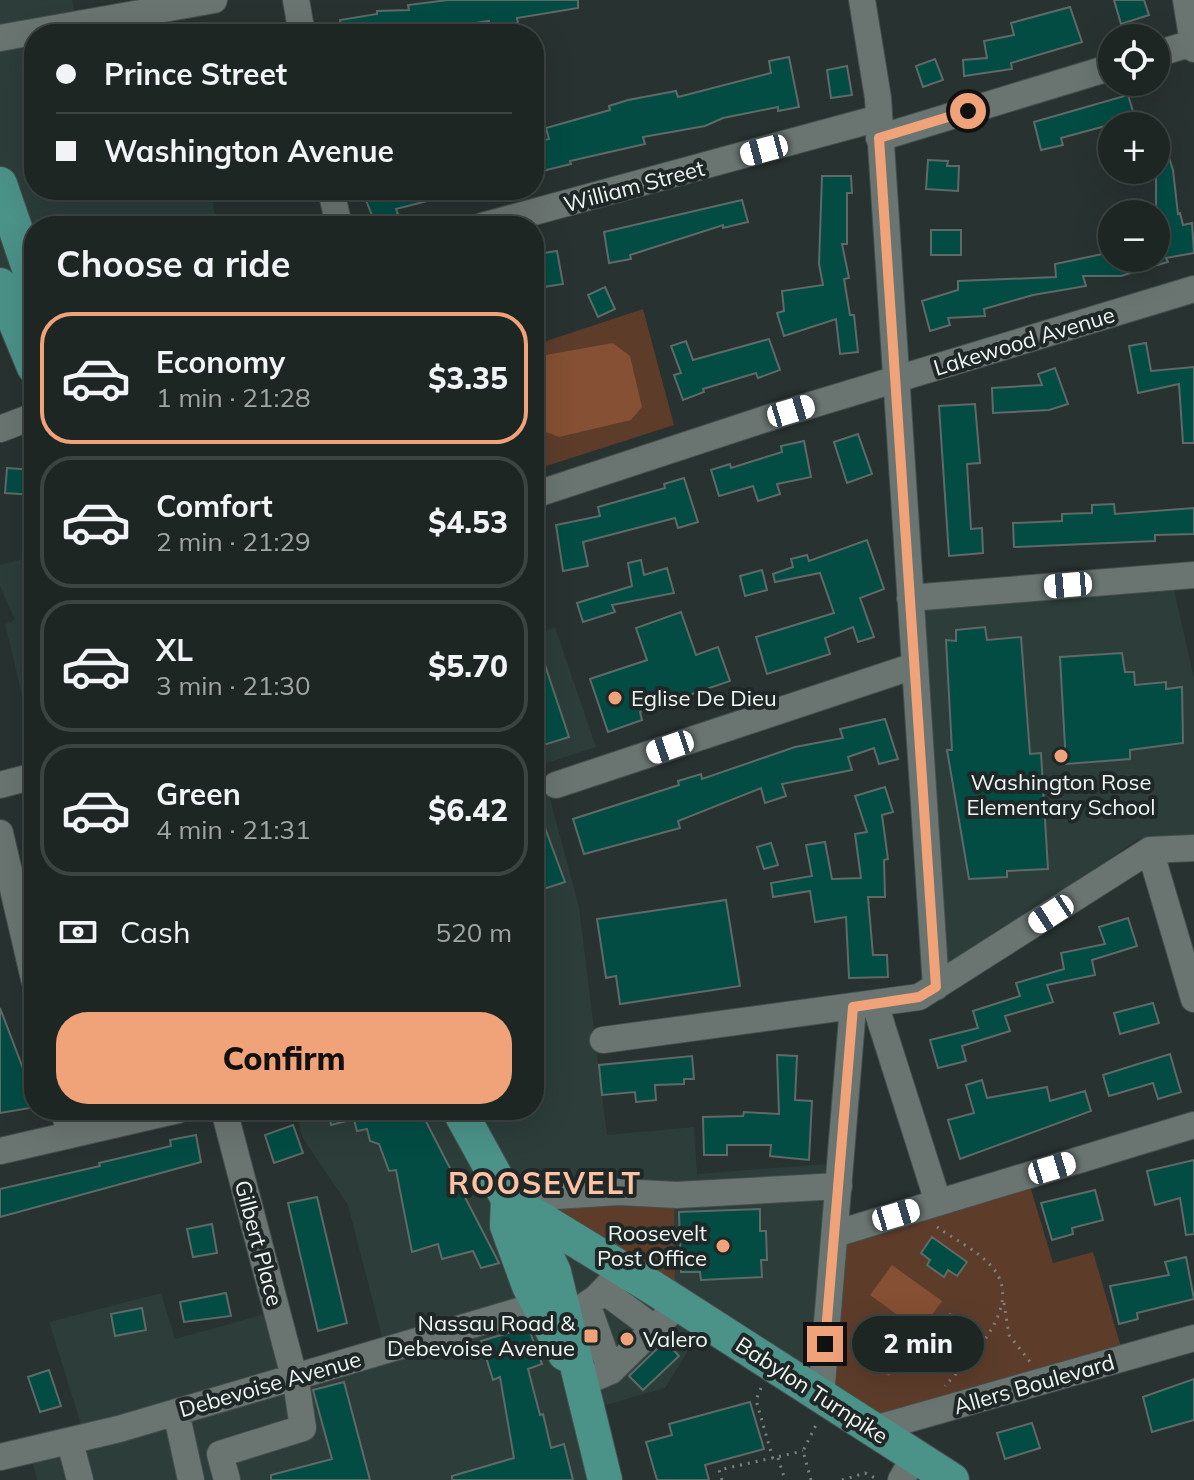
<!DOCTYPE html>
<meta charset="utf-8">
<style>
:root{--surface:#1e2624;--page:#262e2c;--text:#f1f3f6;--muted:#a1a5a6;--line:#3c4341;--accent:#f0a279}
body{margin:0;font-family:Mulish,sans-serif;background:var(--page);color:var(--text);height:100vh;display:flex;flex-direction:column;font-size:30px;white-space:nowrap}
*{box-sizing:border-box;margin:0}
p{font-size:26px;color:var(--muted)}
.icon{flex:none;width:44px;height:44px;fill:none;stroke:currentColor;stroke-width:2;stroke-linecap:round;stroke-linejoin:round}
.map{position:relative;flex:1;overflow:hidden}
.panel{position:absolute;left:24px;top:216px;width:520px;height:904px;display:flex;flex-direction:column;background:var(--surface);border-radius:32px;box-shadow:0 8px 32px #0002,0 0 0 2px var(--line)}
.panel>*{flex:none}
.guide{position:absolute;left:24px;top:24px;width:520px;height:176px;border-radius:32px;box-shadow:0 8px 32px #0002,0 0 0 2px var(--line);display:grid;align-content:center;height:176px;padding:0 32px;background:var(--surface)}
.controls{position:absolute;left:1098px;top:24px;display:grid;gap:16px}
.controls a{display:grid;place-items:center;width:72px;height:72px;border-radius:50%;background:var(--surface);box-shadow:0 8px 32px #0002,0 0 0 2px var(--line);font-size:40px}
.end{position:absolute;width:36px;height:36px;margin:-18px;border:10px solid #f0a279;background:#111;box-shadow:0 0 0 4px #111}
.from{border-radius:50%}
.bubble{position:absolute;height:56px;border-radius:28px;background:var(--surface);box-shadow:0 8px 32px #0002,0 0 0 2px var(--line);font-size:26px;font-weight:800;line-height:56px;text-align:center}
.car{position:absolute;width:24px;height:48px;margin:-24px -12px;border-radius:10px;box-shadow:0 0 6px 2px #0007;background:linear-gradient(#fff 24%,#345 0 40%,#fff 0 76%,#345 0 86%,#fff 0)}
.guide b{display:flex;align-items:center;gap:28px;height:76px;font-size:30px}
.guide b+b{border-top:2px solid var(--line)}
.guide i{width:20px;height:20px;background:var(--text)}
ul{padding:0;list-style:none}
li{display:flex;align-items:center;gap:24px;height:132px;margin:0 16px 12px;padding:0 16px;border:4px solid var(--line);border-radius:32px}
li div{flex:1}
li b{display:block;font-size:30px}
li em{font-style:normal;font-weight:800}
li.active{border-color:var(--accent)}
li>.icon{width:72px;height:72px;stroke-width:1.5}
h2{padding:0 32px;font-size:36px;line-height:96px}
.pay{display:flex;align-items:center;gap:20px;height:88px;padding:0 32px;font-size:30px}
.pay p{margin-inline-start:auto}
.button{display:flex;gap:16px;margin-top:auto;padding:16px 32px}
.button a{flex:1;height:92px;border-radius:32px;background:var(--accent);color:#111;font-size:32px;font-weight:800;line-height:92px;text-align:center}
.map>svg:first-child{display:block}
.built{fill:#2c3d3a}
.green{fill:#5d3c2a}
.water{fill:#855033}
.building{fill:#024c44;stroke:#5f6a67;stroke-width:2}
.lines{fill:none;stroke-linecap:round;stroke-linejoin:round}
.minor-casing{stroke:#464f4d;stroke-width:28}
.major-casing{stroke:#464f4d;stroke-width:36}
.path{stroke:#7a8280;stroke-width:3;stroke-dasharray:2 6;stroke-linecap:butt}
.minor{stroke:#6a7572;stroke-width:26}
.major{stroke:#4b9288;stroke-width:34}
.route{stroke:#f0a279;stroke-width:10}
.poi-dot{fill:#f0a279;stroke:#1f2826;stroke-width:3}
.labels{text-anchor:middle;stroke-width:8;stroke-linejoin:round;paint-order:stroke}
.street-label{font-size:22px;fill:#eff5f3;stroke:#1f2826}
.poi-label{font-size:22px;fill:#eff5f3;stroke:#1f2826;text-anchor:start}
.district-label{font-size:30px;font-weight:bold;letter-spacing:2px;fill:#fec2a4;stroke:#1f2826}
</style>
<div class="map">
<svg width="1194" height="1480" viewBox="0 0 1194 1480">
<rect width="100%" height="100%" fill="#283230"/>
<!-- built -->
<path class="built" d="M0 0H72L79 34H34V190H211L216 224 34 226V339L0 317Z
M34 556V745L5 624 15 620 0 586V565Z
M1173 586 1194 678V835L1138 839 940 976 920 604Z
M555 627 596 747 541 765 579 907 607 1135 694 1127 697 1174 840 1163 830 1388 704 1325 665 1388 588 1410 605 1480H37L30 1451 84 1434 49 1322 161 1293 175 1339 272 1312 291 1375 385 1349 348 1205 302 1137 297 1110H534V636Z"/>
<!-- green -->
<path class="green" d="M643 309 674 425 534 470V345Z
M1030 1186 1053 1263 1093 1252 1121 1347 875 1420 830 1388 843 1241Z
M674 1195 675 1292 548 1216 552 1202Z"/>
<!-- water -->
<path class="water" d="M613 343 630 356 642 407 631 420 559 437 543 431 534 421V357Z
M892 1265 942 1301 920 1331 870 1295Z
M877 1330 907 1352 889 1376 859 1354Z"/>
<!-- building -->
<path class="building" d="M448 0H578V8L517 18 518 23 489 26V21L403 34H342L340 20 377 14V11L409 10 408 5Z
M1114 0H1144L1149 15 1121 24Z
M1070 7 1082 42 1011 63 1012 69 964 76 963 60 987 58 984 41 1014 35 1011 23Z
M789 57 799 107 778 111V107L723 118 705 126 643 137 645 144 570 161 571 164 534 173V142L549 139 546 128 610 110 609 106 628 100 676 91 678 97 771 73 769 61Z
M935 59 943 80 923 87 916 66Z
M847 66 852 95 831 98 827 70Z
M1128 95 1135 118 1061 138 1063 145 1041 150 1034 122Z
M1156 130H1160L1173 170 1178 214 1180 213 1183 225 1192 223 1194 253 1166 258 1168 262 1121 276H1083L1086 286 1033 295 984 309 985 316 948 318 950 325 930 331 922 301 958 290V281L1056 277 1055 264 1112 252V258H1156Z
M928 160 948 161 947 166H959L958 191 926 189Z
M822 176H851L852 193H847V244H842L849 278 844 279 850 315H854L858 352 840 354 836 319 784 336 777 313 784 311 782 291 823 285 819 264Z
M362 190H451V195L396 209 398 214 375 223Z
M742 200 748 222 723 228V225L630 255 631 259 609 263 604 232Z
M931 230H961V255H931Z
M557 251 563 284 543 287 537 254Z
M605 287 615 309 598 317 588 295Z
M769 339 780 370 758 378 756 373 703 389 704 392 683 400 674 375 681 373 671 346 686 341 693 360Z
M1146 343 1151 371 1194 367V443H1183L1179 384 1138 393 1129 346Z
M1055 368 1068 404 1049 410 993 413 992 388 1042 385 1038 374Z
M975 404 980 463 967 464 971 529 982 528 983 553 949 556 939 406Z
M858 434 872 474 847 483 834 442Z
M804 441 811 477 777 484 780 494 758 501 753 486 719 496 711 470 730 464 731 468 782 452 781 446Z
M7 468 34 470 33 495 5 493Z
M684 478 698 522 678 528 675 518 583 542 588 566 563 571 556 525 600 516 598 507 665 488 664 484Z
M1114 504 1115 514 1194 508V534L1155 535V541L1014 547 1013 523 1062 521V514L1092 513V505Z
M867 540 884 589 860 598 874 637 858 642 853 627 825 638 830 654 767 674 756 637 834 613 820 573 775 582 773 574 793 567 791 559 807 555 809 561Z
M641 560 644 575 667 568 674 593 612 605 615 612 583 622 577 603 632 586 628 563Z
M762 570 767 590 745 596 740 576Z
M681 612 696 655 718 647 730 681 640 712 642 720 608 732 590 679 647 660 636 628Z
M985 627 987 640 1021 637 1030 754 1041 753 1048 869 1007 871V877L969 879 947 750H952L946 640 956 641V630Z
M537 641 569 737 534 748V642Z
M1122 653 1125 672H1134L1135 685 1166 682V689L1182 687 1183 743 1130 750V759L1066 764 1060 657Z
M885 719 898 759 879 764 874 748 848 757 852 770 782 784 786 796 765 803 761 788 678 821 680 828 584 854 573 819 679 785 678 781 701 774 702 779 795 747 843 738 840 729Z
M885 787 893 812 882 815 888 859 884 860 885 897H868L873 955H887L888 977 849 978 846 917 815 922 810 891 773 897 771 883 812 876 806 845 825 842 832 879 861 878 855 834 867 832 855 796Z
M534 798 565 882 534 892Z
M771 843 778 865 764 869 757 847Z
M726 900 740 986 620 1004 616 976 606 978 597 919Z
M1128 918 1137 946 1092 960 1095 975 1047 985 1053 1002 1005 1016 1010 1031 962 1046 966 1061 938 1068 930 1040 978 1028 973 1011 1020 996 1016 983 1064 969 1061 953 1105 944 1099 927Z
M1153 1003 1159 1023 1120 1034 1114 1013Z
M0 1008 24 1071 30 1108 0 1113Z
M1170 1054 1181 1092 1158 1099 1153 1083 1109 1096 1103 1075Z
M777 1055 797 1056 795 1100 812 1101 809 1160 770 1156 771 1145H727V1155H704L703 1117 743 1116 744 1112 779 1114Z
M692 1056 694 1079H684V1084L655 1085 656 1100 636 1102 635 1092 602 1095 599 1065Z
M982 1080 987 1098 1047 1087 1050 1101 1085 1091 1091 1111 960 1159 948 1120 974 1113 966 1085Z
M328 1110H420L499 1263 481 1268 473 1251 442 1259 438 1244 412 1252 396 1170 389 1171 379 1144 370 1141 367 1129 357 1131 354 1119 331 1125Z
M293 1125 303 1153 274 1163 265 1135Z
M196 1135 201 1162 0 1217V1189L100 1166 99 1163 171 1146 170 1140Z
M1194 1160V1234L1186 1235 1180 1198 1155 1205 1147 1171Z
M1095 1190 1103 1220 1072 1228 1073 1234 1052 1240 1041 1203Z
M317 1197 347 1323 318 1331 288 1203Z
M760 1209V1231H766L767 1260H761L762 1277 701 1280 700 1272H681L679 1212Z
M212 1224 217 1253 193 1257 187 1229Z
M932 1237 967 1262 957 1276 948 1270 944 1277 927 1265 930 1260 921 1253Z
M1186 1257 1194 1299 1137 1313 1138 1319 1119 1324 1110 1286 1169 1275 1165 1262Z
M226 1293 231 1316 184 1322 180 1302Z
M142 1308 146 1330 115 1336 111 1314Z
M950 1314 963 1324 949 1342 936 1333Z
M528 1327 542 1364 528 1369 540 1415 543 1414 551 1448 564 1444 573 1480H452V1476L514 1458 500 1377 493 1380 481 1341Z
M665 1341 679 1356 643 1390 629 1376Z
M49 1370 61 1406 40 1412 28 1377Z
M1194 1379V1420L1152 1432 1143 1397Z
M344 1382 370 1480H271V1475L332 1459 313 1390Z
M750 1402 764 1449 705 1465 709 1480H657L646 1442 672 1435 669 1424Z
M1032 1423 1040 1448 1005 1459 997 1433Z"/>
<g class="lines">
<!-- minor casing -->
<g class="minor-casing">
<path id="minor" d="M296 0 302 34
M862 0 878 98 936 987
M1186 0 1194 49
M0 38 214 0
M1156 54 1193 43
M879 138 1112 67
M331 190 339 226
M482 226 879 118
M0 429 34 416
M534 495 765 419 1194 289
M910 598 1194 575
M0 785 34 776
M556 785 914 666
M0 833 34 979
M1150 850 1194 999
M875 1004 938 1202
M603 1040 919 997 1150 850 1194 848
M64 1110 70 1135
M224 1110 297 1388 303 1428 220 1454 227 1480
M0 1151 178 1110
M508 1199 619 1192 677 1195 839 1186
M835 1234 1194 1125
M604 1291 655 1329
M572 1314 596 1298 623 1270
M611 1371 679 1304
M580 1384 611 1371 587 1304
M821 1396 853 1007
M176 1412 191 1480
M874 1429 1194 1338
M70 1442 80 1480
M0 1457 119 1429 539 1305
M901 1480 915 1456"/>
</g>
<!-- major casing -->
<g class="major-casing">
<path id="major" d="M0 184 34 283
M0 285 34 367
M459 1110 508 1199 532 1224 554 1272 605 1480
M508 1199 652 1287 952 1480
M508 1199 507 1226 529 1286 565 1354"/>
</g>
<!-- path -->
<path class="path" d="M937 1227C954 1239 980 1252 993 1268 1025 1307 969 1359 945 1386
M1004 1303 1009 1335 1031 1363
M761 1388 756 1400 773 1459
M778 1458 785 1480
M722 1480 719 1470 803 1451
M811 1480 803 1451 817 1423
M842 1480 865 1473 879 1480"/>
<!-- minor -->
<use href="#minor" class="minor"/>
<!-- major -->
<use href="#major" class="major"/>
</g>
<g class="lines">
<!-- route -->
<path class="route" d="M825 1344 853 1007 919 997 936 987 879 138 968 111"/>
</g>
<!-- markers -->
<g class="poi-dot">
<circle cx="615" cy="698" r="8"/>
<circle cx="1061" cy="756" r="8"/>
<circle cx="723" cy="1246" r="8"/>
<rect x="583" y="1328" width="16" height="16" rx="4"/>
<circle cx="627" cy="1339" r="8"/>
</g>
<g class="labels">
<!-- street labels -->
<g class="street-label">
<text transform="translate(634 186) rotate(-15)" y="8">William Street</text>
<text transform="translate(1024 341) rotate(-17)" y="8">Lakewood Avenue</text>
<text transform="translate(259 1243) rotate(75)" y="8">Gilbert Place</text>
<text transform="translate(270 1384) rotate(-16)" y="8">Debevoise Avenue</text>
<text transform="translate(1034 1384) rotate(-16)" y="8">Allers Boulevard</text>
<text transform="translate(812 1390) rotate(33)" y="8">Babylon Turnpike</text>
</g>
<!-- poi labels -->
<g class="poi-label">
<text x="631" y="706">Eglise De Dieu</text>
<text x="1061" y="790" text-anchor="middle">Washington Rose<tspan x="1061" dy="25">Elementary School</tspan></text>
<text x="707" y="1241" text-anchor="end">Roosevelt<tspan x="707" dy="25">Post Office</tspan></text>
<text x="575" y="1331" text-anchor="end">Nassau Road &amp;<tspan x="575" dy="25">Debevoise Avenue</tspan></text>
<text x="643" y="1347">Valero</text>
</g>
<!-- district labels -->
<g class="district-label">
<text x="545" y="1194">ROOSEVELT</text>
</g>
</g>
</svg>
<div class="controls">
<a><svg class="icon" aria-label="locate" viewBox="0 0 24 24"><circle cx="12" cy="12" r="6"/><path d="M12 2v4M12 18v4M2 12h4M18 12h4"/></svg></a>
<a>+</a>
<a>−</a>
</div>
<i class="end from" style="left:968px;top:111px"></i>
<i class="end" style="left:825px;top:1344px"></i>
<div class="bubble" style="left:852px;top:1316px;width:132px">2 min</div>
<i class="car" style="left:764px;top:150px;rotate:255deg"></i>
<i class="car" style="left:791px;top:411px;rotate:73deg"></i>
<i class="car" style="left:1068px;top:585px;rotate:265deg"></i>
<i class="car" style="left:670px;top:747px;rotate:251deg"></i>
<i class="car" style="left:1051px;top:914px;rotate:237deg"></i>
<i class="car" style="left:1052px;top:1168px;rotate:73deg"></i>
<i class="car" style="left:896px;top:1215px;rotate:73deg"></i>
<div class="guide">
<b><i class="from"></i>Prince Street</b>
<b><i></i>Washington Avenue</b>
</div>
<section class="panel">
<h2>Choose a ride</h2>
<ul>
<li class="active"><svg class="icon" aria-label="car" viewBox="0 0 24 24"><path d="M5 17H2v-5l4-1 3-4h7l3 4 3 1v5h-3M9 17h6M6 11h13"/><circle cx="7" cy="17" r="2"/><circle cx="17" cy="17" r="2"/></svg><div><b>Economy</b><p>1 min · 21:28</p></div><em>$3.35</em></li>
<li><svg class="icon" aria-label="car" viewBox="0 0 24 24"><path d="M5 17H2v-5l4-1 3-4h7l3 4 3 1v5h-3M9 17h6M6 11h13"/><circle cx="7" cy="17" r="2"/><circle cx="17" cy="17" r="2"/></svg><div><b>Comfort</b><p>2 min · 21:29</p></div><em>$4.53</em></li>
<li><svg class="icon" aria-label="car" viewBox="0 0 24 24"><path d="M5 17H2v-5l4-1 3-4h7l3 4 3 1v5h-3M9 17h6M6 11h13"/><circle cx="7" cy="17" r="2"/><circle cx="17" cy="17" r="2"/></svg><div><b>XL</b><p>3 min · 21:30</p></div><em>$5.70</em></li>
<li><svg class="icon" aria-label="car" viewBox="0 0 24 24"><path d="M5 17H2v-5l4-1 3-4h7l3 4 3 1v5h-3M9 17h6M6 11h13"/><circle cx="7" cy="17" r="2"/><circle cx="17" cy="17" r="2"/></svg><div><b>Green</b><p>4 min · 21:31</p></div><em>$6.42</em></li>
</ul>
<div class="pay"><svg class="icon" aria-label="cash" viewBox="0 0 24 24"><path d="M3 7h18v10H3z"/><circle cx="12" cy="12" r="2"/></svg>Cash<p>520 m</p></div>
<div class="button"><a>Confirm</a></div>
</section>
</div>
